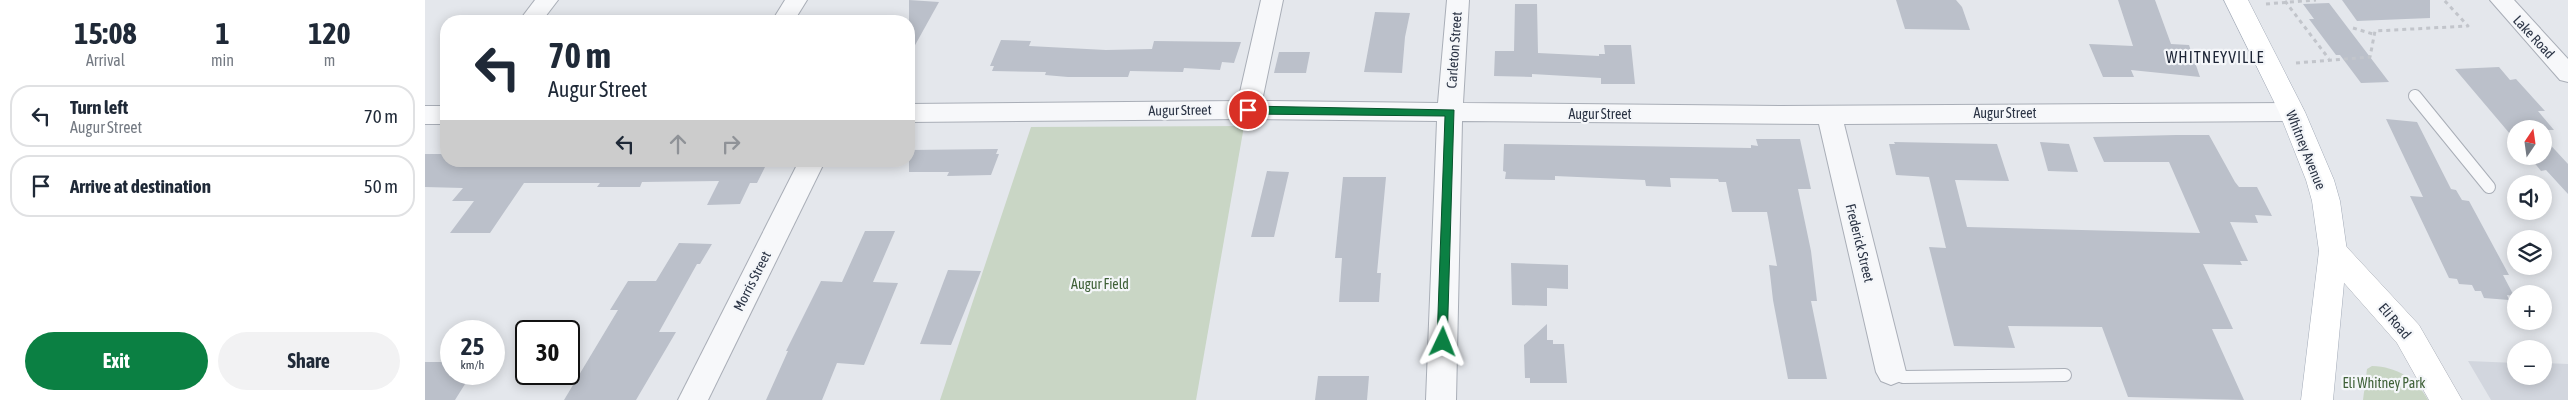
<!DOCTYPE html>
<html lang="en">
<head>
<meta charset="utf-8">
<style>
  :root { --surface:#fff; --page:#f2f2f3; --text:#1f2937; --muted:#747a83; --line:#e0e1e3; --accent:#0b8043 }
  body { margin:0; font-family:"Asap Condensed",sans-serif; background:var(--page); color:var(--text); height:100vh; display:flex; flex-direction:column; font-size:19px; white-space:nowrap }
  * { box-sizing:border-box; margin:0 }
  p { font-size:16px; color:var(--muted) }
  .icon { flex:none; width:28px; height:28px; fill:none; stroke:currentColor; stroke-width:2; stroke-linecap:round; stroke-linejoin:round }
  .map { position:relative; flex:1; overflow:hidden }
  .sheet { display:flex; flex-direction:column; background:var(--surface); width:425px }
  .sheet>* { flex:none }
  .hud { position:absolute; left:15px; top:15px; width:475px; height:152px; border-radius:20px; box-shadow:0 2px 12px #0003; background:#fff; color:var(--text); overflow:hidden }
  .needle { width:32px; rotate:13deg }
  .fabs { position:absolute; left:2082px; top:120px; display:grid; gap:10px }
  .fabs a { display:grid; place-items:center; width:45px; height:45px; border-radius:50%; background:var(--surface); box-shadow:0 2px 12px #0003; font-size:25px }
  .speed { position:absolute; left:15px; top:320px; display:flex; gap:10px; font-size:25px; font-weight:700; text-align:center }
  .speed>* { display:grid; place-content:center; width:65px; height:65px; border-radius:50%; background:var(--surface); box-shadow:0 2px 12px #0003; line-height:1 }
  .speed small { font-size:12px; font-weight:400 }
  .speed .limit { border:2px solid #111; border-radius:8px; background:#fff; color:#111 }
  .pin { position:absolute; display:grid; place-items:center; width:42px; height:42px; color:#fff; margin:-21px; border:2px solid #fff; border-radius:50%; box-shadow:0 1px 5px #0007 }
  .me { position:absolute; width:55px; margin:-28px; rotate:2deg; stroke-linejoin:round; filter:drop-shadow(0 0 4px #0008) }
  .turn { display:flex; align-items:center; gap:18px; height:105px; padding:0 25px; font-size:22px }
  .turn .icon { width:65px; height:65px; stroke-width:2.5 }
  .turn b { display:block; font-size:35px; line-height:42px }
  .lanes { display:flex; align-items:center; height:48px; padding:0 25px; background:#0003; justify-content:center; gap:25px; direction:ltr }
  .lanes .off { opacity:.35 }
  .eta { display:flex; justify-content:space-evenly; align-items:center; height:85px; text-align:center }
  .eta b { font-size:30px; font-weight:700; line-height:35px }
  .action { display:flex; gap:10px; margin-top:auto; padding:10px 25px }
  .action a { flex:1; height:58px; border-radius:30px; background:var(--accent); color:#fff; font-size:20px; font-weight:700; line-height:58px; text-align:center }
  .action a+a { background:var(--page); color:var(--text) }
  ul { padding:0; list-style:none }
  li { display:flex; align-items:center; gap:15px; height:62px; margin:0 10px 8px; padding:0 15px; border:2px solid var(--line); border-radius:20px }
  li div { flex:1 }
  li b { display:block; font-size:19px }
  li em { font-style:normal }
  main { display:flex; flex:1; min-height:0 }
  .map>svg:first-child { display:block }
  .built { fill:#d2d6de }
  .green { fill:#c9d6c5 }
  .building { fill:#bbc0ca }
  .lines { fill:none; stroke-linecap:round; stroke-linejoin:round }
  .lane-casing { stroke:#a9aeb7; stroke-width:14 }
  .street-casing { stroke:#a9aeb7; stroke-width:2 }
  .secondary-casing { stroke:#a9aeb7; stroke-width:1 }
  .primary-casing { stroke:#a3abb8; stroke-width:1 }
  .path { stroke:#c2c5cb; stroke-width:3; stroke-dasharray:4 4; stroke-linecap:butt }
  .lane { stroke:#f7f8fa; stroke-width:12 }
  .street { fill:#f7f8fa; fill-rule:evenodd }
  .secondary { fill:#fff; fill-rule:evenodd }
  .primary { fill:#fff; fill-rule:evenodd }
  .route { fill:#0b8043; stroke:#07532c }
  .labels { text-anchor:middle; stroke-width:4.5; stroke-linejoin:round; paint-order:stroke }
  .street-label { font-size:14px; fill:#2b3445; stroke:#f4f6f9 }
  .park-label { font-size:14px; fill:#3f6138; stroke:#f4f6f9 }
  .quarter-label { font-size:16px; letter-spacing:1px; fill:#1d2536; stroke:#f4f6f9 }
</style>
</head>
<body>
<main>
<section class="sheet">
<div class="eta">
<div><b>15:08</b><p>Arrival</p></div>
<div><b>1</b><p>min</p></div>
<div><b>120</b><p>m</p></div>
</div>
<ul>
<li><svg class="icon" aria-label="left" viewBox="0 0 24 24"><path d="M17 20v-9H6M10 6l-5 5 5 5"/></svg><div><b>Turn left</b><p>Augur Street</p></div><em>70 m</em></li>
<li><svg class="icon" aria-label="arrive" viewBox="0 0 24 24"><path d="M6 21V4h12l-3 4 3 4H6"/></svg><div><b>Arrive at destination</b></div><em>50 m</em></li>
</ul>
<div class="action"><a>Exit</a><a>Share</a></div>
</section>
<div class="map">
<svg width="2143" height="400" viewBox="0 0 2143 400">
  <rect width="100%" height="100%" fill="#e4e7ec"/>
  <path class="built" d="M2043,361l48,2v13h28v-13l24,1v36h-77z"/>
  <g class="green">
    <path d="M819,126l-48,274h-256l91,-273z"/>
    <path d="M1947,366c25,1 44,12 56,34h-65l4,-31z"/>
  </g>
  <g class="building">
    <path d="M484,0l30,2 -30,54z"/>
    <path d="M1471,0h60l6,7 8,23 -65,-1z"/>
    <path d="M1693,0h37l16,44 18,1 11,32 -69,-7 3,7h-31l-14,-33 44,2z"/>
    <path d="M1917,0h88v18l-73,3z"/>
    <path d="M1904,3l60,79 -28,1 -21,-28h-4l-27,-36h5l-11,-15z"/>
    <path d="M1090,4h22l1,49 61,3v-2h6l-1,-9h27l4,39h-34v-6l-69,-4v3l-38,-1 1,-25h19z"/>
    <path d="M950,12l35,1 -5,24 -3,36 -38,-1z"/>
    <path d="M576,40l30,1 -2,5 77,4 46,-1 2,-8 87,1 -7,21 -12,-1 -2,8 -36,-2 -1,4 -53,-1 -2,6h-60l-23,-2 1,-3 -54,-1 2,-5h-4z"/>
    <path d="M854,52h31l-4,21h-32z"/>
    <path d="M2074,67l11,13 6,-1 29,32h-7l16,19 -38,-1v12l-61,-72z"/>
    <path d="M1961,119l31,3 34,67 5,1 6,10 7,1 40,74h-6l11,21 -7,-1 2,5 -25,-2 -3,-7h-6l-3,-6 -13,-1 -2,-5 -8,-1 -39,-82 13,1z"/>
    <path d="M1751,135h33l26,47 4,5h18l15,29 -17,-1 3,8 -28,-1 18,39h-8l2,4 -39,-1 30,65h-21l32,71 -116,-3 -26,-70 -94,-1 7,22 -61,-2 -25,-99 17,1 -17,-71 -33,-2 -7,-31h6l-1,-2 103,2 12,37 -54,-1 12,47 233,6 -31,-71h-65l-11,-25z"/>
    <path d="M2119,138l24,26v30l-22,-24 -5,1 -12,-15h15z"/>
    <path d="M1331,139h44l11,50h-13l13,62 6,50h-6l16,78h-39l-15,-79 -4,-35 8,1 -10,-54h-35l-6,-30h-7l-1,-3 -48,-1 1,9 -25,-1 -1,-6 -90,-4v4l-50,-1 1,-7 -3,-1 1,-27 247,4v-3l7,1z"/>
    <path d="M1615,142l29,2 9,28 -30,-1z"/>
    <path d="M573,149l-2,5h3l-8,21 -44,1 2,-4h-40v-22z"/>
    <path d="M0,154h21v7h322l-11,22h-7l-10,21 -33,1 12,-24 -77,1 -2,5h-43l3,-4h-76l-34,50h-40l24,-32h-22l11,-13 -38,-1z"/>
    <path d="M842,171l22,1 -15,65h-23z"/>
    <path d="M918,177h43l-9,96h4l-2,29h-40l3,-44h-7z"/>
    <path d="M440,231h30l-22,51 25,1 -34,82 -27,-2 -15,37h-56l22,-49h-2l35,-70 21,1z"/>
    <path d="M254,243l33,1 -12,20h-3l-38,68h17l-40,68h-72l54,-90h-8l18,-29h28z"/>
    <path d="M1086,263l57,2v24l-21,-1v18l-35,-1z"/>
    <path d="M523,270l33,1 -30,74 -31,-1z"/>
    <path d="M1122,324v16h6v4h11l3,39h-37v-5h-5l-1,-33z"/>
    <path d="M0,362h26v14h19l-15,24h-30z"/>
    <path d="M893,376h51l-2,24h-52z"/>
  </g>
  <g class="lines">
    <g class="lane-casing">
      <g id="lane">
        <path d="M1990,96l74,91"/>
        <path d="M1466,372l12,5 162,-2"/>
      </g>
    </g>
    <g class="street-casing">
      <g id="street">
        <path d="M110,0h23l-16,21h-23z"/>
        <path d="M360,0h22l-13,21h-22z"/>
        <path d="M836,0h22l-21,101 176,2 9,-103h22l-6,103 317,3 512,-3 9,3 3,6 -3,6 -9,3 -448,3 62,248 -5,9 -10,4 -10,-4 -5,-9 -57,-248 -357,-3 -6,279h-30l11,-279 -189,-2 -339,3v-18l329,-3z"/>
        <path d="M2065,0h24l54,59v23l-8,-2z"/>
        <rect x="0" y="106" width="21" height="18"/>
        <path d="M374,161h26l-117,239h-30z"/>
      </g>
    </g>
    <g class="secondary-casing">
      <path id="secondary" d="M1908,240l10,3 76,82 43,75h-33l-32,-57 -74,-84 -4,-8 4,-8z"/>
    </g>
    <g class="primary-casing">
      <path id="primary" d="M1799,0h24l57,112 29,68 6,21 7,50 -14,149h-32l18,-149 -7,-50 -6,-21 -27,-68z"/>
    </g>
    <g class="path">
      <path d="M1860,1l44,58"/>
      <path d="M1841,4l50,-4"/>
      <path d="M1928,28l20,6"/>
      <path d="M1871,63l74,-6 5,-26 93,-5 -24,-26"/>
    </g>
    <use href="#lane" class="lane"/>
    <use href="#street" class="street"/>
    <use href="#secondary" class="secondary"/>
    <use href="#primary" class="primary"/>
  </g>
  <path class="route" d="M823,106l206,4 -7,236h-9l-1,-4 8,-226 -197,-2 -6,-4z"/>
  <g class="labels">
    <g class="street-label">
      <text transform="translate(2109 37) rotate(47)" y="5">Lake Road</text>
      <text transform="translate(1029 50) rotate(-86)" y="5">Carleton Street</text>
      <text transform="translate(755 110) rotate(-1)" y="5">Augur Street</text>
      <text x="1580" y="118">Augur Street</text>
      <text x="1175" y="119">Augur Street</text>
      <text transform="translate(1881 150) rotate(68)" y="5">Whitney Avenue</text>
      <text transform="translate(1435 243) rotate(76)" y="5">Frederick Street</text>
      <text transform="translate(327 281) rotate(-63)" y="5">Morris Street</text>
      <text transform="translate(1970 321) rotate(50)" y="5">Eli Road</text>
    </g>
    <g class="park-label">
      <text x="675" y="289">Augur Field</text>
      <text x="1959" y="388">Eli Whitney Park</text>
    </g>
    <g class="quarter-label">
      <text x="1790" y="63">WHITNEYVILLE</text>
    </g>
  </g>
</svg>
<div class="fabs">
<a><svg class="needle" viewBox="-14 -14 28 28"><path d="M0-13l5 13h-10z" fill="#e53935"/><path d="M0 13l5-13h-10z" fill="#747a83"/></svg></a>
<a><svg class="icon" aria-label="sound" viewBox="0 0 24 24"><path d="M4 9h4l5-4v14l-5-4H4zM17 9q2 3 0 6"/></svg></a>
<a><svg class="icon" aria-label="layers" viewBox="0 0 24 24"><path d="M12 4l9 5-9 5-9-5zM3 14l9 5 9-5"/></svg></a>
<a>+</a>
<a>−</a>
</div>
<div class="speed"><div>25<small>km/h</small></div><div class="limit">30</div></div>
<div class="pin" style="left:823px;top:110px;background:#d93025"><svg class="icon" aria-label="arrive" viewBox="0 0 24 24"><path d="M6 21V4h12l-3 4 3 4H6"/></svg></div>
<svg class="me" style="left:1018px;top:342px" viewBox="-20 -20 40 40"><path d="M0-17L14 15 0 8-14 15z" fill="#0b8043" stroke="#fff" stroke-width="4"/></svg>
<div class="hud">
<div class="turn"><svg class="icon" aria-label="left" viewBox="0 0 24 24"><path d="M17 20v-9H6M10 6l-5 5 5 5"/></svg><div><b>70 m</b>Augur Street</div></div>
<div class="lanes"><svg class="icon" aria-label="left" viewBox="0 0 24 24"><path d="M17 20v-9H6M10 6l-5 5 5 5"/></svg><svg class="icon off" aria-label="ahead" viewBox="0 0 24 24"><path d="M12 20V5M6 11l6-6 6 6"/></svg><svg class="icon off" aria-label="right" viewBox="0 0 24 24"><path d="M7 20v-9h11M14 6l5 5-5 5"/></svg></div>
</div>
</div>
</main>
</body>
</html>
